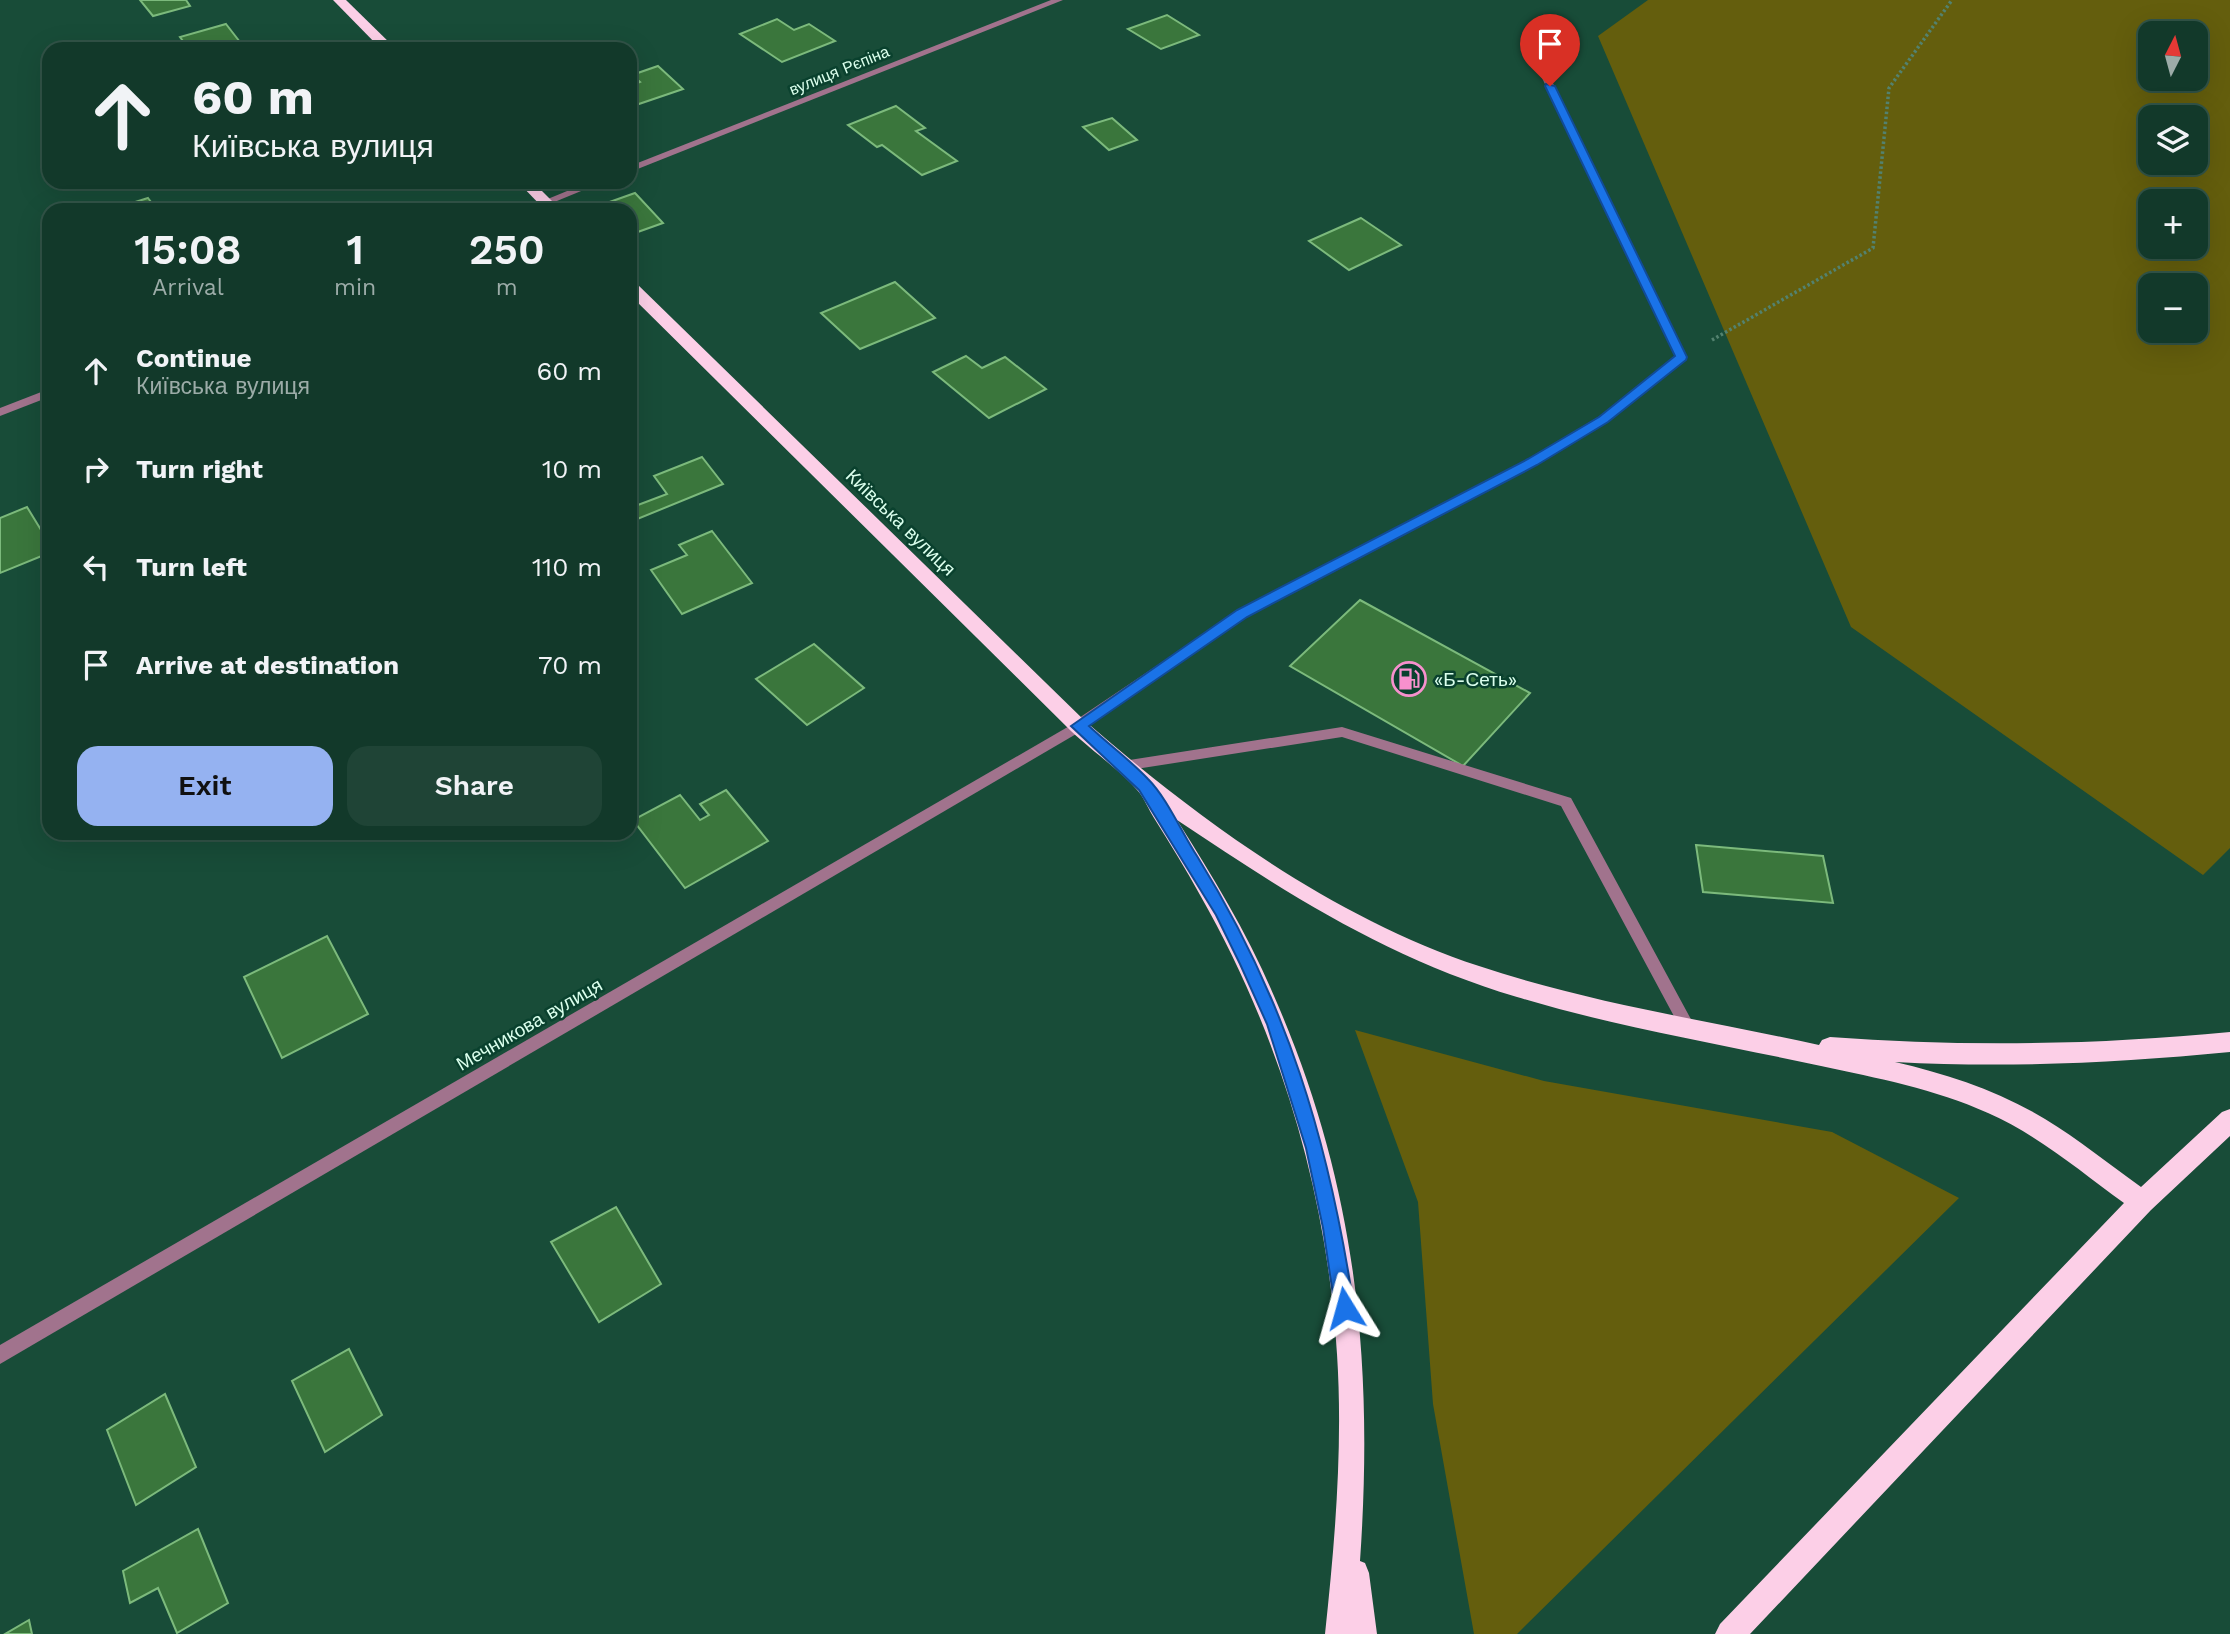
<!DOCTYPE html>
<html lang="en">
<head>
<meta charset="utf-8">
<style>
  :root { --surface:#12392a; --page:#1f4436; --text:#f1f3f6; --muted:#9caca8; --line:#315347; --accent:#95b2f1 }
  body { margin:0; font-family:"Work Sans",sans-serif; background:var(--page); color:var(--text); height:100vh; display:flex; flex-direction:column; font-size:26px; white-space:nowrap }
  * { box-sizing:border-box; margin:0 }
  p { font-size:23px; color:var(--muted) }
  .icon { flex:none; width:38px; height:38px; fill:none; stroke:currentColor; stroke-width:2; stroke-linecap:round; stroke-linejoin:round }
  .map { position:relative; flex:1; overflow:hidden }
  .side { position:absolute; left:42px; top:203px; width:595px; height:637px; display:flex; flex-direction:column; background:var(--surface); border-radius:21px; box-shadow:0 7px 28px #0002,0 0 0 2px var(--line) }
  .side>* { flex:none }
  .banner { position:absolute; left:42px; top:42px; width:595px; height:147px; border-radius:21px; box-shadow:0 7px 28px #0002,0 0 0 2px var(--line); background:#12392a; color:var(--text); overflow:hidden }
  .needle { width:46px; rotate:6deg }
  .fabs { position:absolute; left:2138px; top:21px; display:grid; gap:14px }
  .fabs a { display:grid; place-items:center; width:70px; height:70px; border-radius:14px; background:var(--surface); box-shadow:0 7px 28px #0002,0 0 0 2px var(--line); font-size:35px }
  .pin { position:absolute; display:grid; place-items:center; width:60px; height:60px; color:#fff; margin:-72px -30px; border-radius:50% 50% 50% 0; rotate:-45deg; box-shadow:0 0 7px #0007 }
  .pin .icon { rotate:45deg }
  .me { position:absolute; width:77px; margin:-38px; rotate:352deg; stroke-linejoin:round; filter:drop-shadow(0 0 5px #0008) }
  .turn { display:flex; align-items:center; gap:24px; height:147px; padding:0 35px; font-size:32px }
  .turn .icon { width:91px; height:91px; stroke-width:2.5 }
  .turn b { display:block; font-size:49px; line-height:60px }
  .eta { display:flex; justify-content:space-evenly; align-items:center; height:119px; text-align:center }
  .eta b { font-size:42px; font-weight:600; line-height:49px }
  .cta { display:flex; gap:14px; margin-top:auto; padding:14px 35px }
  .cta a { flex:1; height:80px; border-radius:21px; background:var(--accent); color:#111; font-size:28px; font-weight:600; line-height:80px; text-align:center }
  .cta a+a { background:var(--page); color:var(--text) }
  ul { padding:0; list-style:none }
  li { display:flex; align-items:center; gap:21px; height:98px; padding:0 35px }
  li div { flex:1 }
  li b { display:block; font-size:26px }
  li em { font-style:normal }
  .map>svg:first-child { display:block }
  .green { fill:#645e0d; fill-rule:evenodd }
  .building { fill:#3a763c; stroke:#7cba7c; stroke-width:2 }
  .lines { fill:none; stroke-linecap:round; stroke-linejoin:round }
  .path { stroke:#53826f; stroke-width:3.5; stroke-dasharray:2.5 2.5; stroke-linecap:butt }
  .lane { fill:#a1738d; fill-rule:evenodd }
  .street { fill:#a1738d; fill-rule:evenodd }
  .highway { fill:#fccfe7; fill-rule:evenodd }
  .route { fill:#1a73e8; stroke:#114b97; stroke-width:2 }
  .labels { text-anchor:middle; stroke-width:5; stroke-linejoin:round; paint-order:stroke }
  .far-street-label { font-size:16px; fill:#dbffed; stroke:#0a412e }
  .street-label { font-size:19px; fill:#dbffed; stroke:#0a412e }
  .poi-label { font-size:19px; fill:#dbffed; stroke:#0a412e; text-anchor:start }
</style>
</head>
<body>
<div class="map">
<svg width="2230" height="1634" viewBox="0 0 2230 1634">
  <rect width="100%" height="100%" fill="#184c38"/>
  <g class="green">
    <path d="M1648,0h582v848l-27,27 -352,-248 -253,-591zM2151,33h45v46h-45zM2151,117h45v46h-45zM2151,201h45v46h-45zM2151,285h45v46h-45z"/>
    <path d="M1355,1030l189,51 288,51 127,66 -442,436h-43l-41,-230 -15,-202z"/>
  </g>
  <g class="building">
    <path d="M140,0h46l4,6 -37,10z"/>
    <path d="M1167,15l32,20 -38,14 -33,-20z"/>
    <path d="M777,19l17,11 15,-6 26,17 -53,21 -42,-28z"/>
    <path d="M226,24l17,22 -10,3h-44l-9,-12z"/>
    <path d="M658,66l25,23 -53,18v-21l10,-4 -8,-7z"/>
    <path d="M896,106l29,22 -9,3 41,30 -35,14 -40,-30 -5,2 -29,-22z"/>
    <path d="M1112,118l25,22 -28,10 -26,-23z"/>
    <path d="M635,193l28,30 -31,11 -2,-24h-20l-6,-6z"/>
    <path d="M148,198l9,12h-47z"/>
    <path d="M1361,218l40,27 -52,25 -40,-29z"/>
    <path d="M895,282l40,36 -75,31 -39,-36z"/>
    <path d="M966,356l16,12 23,-11 41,32 -57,29 -56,-46z"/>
    <path d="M702,457l21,27 -93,38v-14l37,-14 -13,-18z"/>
    <path d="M27,507l22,36v10l-49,20v-55z"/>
    <path d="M712,531l40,52 -70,31 -31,-44 36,-15 -8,-10z"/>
    <path d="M1360,600l170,93 -67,73 -173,-100z"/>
    <path d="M814,644l50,44 -57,37 -51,-46z"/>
    <path d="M726,790l42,51 -83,47 -52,-68 47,-25 20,25 9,-5 -9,-11z"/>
    <path d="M1696,845l127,11 10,47 -130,-11z"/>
    <path d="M327,936l41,78 -86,44 -38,-81z"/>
    <path d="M616,1207l45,77 -62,38 -48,-80z"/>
    <path d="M349,1349l33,66 -57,37 -33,-71z"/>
    <path d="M165,1394l31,73 -60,38 -29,-75z"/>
    <path d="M198,1529l30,74 -51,30 -19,-45 -28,15 -7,-32z"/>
    <path d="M29,1620l3,14h-27z"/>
  </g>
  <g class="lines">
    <path class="path" d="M1712,340l161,-92 16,-160 63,-88"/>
    <g class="lane">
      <path d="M1526,33l4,3 156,321 -78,65 -72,43 -290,152 -163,113h-10l-2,-4 2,-4 165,-111 290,-152 72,-43 75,-60 -153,-320z"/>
      <path d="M1342,727l229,71 122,225 3,5 -3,5 -5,2 -5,-2 -122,-227 -219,-69 -219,34 -7,-5 7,-5z"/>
    </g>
    <g class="street">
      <path d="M1051,0h12l-433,172v-6z"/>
      <path d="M589,182h14l-68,28h-14z"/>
      <path d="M49,389v8l-49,19v-8z"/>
      <path d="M1078,721l5,1 2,4 -2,4 -1083,634v-19z"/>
    </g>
    <g class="highway">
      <path d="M333,0h13l50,49h-15z"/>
      <path d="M518,182h15l28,28h-16z"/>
      <path d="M630,281l6,2 449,438c115,100 247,196 394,245 110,37 226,54 340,79l3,-5 8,-3c134,10 266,8 400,-5v20c-112,11 -223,16 -335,10 52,12 104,29 150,57 33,20 64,45 96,68l81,-75 8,-3v27l-79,74 -401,424h-35l5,-10 404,-421c-44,-32 -86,-68 -136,-90 -53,-24 -111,-35 -167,-47 -101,-22 -205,-39 -304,-69 -130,-39 -228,-102 -340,-177 36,57 71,114 97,176 82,187 100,363 86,565l5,2 4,10 8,61h-52c10,-93 18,-187 12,-280 -10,-161 -57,-319 -137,-459 -14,-26 -30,-51 -46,-77 -5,-8 -10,-20 -16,-27 -17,-20 -47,-41 -67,-60l-441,-436z"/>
    </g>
  </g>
  <path class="route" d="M1546,84l9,2 132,271 -1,3 -78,62 -71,43 -290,152 -158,109c19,18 41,34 59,53 19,19 34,54 49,77 90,145 132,285 157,452l-3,7 -6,3 -7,-3 -3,-7 -12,-80 -17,-80 -39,-124 -27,-60 -24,-49 -77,-125 -68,-64 166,-116 291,-151 71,-42 76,-61 -130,-270z"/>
  <defs>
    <g id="fuel-ring" transform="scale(1.75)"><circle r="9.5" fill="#0a412e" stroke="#f790cd" stroke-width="1.5"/><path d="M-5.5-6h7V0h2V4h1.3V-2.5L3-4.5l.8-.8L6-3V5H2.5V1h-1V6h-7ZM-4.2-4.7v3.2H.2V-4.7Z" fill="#f790cd"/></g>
  </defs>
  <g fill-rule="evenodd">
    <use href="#fuel-ring" x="1409" y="679"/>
  </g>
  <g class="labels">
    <g class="far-street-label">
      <text transform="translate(839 70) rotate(-22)" y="6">вулиця Рєпіна</text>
    </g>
    <g class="street-label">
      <text transform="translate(901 522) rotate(44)" y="7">Київська вулиця</text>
      <text transform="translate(529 1024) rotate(-30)" y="7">Мечникова вулиця</text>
    </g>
    <g class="poi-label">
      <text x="1434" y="686">«Б-Сеть»</text>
    </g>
  </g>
</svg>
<div class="fabs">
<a><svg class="needle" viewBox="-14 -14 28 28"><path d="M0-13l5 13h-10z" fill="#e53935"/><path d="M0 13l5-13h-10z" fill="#9caca8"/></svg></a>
<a><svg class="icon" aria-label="layers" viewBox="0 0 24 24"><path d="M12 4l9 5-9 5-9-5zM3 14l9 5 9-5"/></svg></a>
<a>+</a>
<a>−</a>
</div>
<div class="pin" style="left:1550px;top:86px;background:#d93025"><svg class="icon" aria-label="arrive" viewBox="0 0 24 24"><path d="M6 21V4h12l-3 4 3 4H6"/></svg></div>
<svg class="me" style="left:1345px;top:1308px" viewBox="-20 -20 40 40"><path d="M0-17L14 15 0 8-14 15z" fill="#1a73e8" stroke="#fff" stroke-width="4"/></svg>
<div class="banner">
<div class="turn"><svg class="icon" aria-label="ahead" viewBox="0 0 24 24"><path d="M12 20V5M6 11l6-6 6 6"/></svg><div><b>60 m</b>Київська вулиця</div></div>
</div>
<section class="side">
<div class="eta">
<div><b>15:08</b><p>Arrival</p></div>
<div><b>1</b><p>min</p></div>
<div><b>250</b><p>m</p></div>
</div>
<ul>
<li><svg class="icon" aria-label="ahead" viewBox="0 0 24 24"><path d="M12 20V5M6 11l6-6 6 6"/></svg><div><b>Continue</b><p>Київська вулиця</p></div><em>60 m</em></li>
<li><svg class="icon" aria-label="right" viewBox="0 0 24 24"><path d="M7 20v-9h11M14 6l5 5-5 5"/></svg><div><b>Turn right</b></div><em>10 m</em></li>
<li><svg class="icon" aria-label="left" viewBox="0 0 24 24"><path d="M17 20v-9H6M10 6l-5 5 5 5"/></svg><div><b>Turn left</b></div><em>110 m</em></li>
<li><svg class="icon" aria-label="arrive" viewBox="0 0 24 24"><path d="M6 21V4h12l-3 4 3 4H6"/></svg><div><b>Arrive at destination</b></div><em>70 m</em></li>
</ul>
<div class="cta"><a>Exit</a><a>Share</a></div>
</section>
</div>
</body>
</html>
